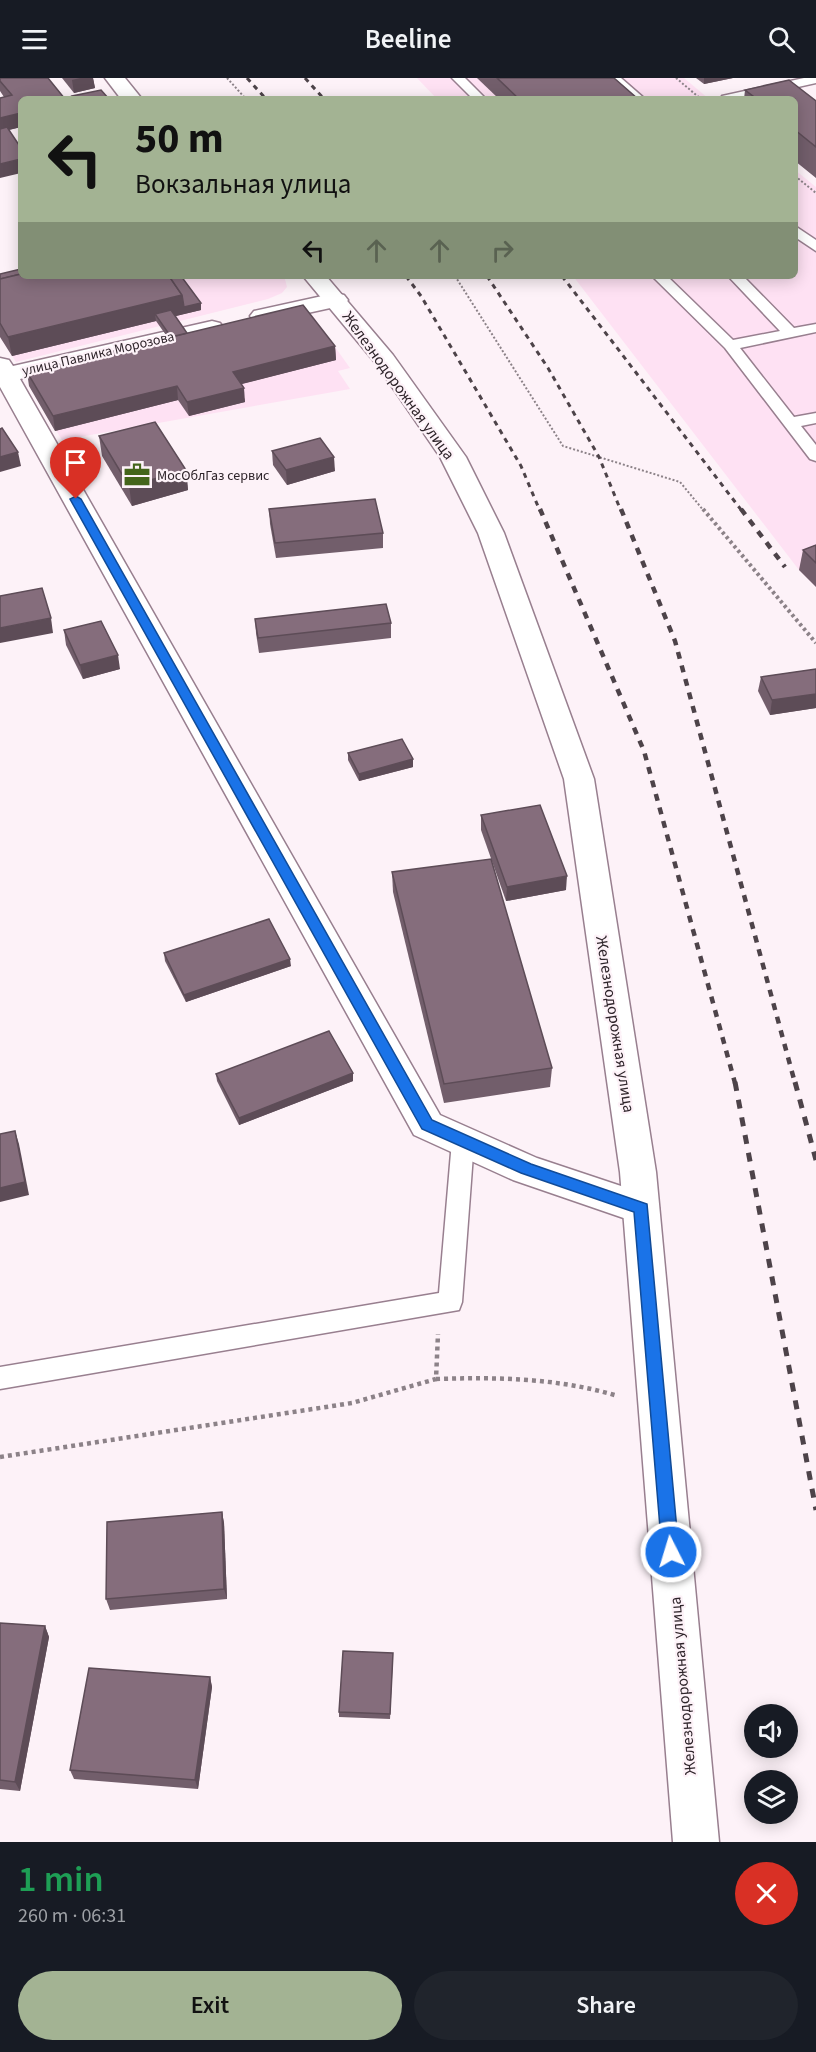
<!DOCTYPE html>
<html lang="en">
<head>
<meta charset="utf-8">
<style>
  :root { --surface:#171b24; --page:#20242c; --text:#f1f3f6; --muted:#9ea1a6; --accent:#a3b393 }
  body { margin:0; font-family:"Source Sans 3",sans-serif; background:var(--page); color:var(--text); height:100vh; display:flex; flex-direction:column; font-size:22px; white-space:nowrap }
  * { box-sizing:border-box; margin:0 }
  p { font-size:20px; color:var(--muted) }
  .icon { flex:none; width:33px; height:33px; fill:none; stroke:currentColor; stroke-width:2; stroke-linecap:round; stroke-linejoin:round }
  .map { position:relative; height:1764px; overflow:hidden }
  .details { display:flex; flex-direction:column; background:var(--surface); flex:1 }
  .details>* { flex:none }
  .guide { position:absolute; left:18px; top:18px; width:780px; height:183px; border-radius:9px; box-shadow:0 3px 15px #0003; background:#a3b393; color:#111; overflow:hidden }
  .controls { position:absolute; left:744px; top:1626px; display:grid; gap:12px }
  .controls a { display:grid; place-items:center; width:54px; height:54px; border-radius:50%; background:var(--surface); box-shadow:0 3px 15px #0003; font-size:30px }
  .pin { position:absolute; display:grid; place-items:center; width:51px; height:51px; color:#fff; margin:-62px -26px; border-radius:50% 50% 50% 0; rotate:-45deg; box-shadow:0 0 6px #0007 }
  .pin .icon { rotate:45deg }
  .me { position:absolute; width:66px; margin:-33px; rotate:355deg; stroke-linejoin:round; filter:drop-shadow(0 0 4px #0008) }
  .turn { display:flex; align-items:center; gap:21px; height:126px; padding:0 18px; font-size:27px }
  .turn .icon { width:78px; height:78px; stroke-width:2.5 }
  .turn b { display:block; font-size:42px; line-height:51px }
  .lanes { display:flex; align-items:center; height:57px; padding:0 18px; background:#0003; justify-content:center; gap:30px; direction:ltr }
  .lanes .off { opacity:.35 }
  .round { display:grid; place-items:center; flex:none; width:63px; height:63px; border-radius:32px; background:var(--page) }
  .summary { display:flex; align-items:center; justify-content:space-between; height:102px; padding:0 18px }
  h1 { font-size:36px; font-weight:600; line-height:45px; color:#1e9e55 }
  .cta { display:flex; gap:12px; margin-top:auto; padding:12px 18px }
  .cta a { flex:1; height:69px; border-radius:36px; background:var(--accent); color:#111; font-size:24px; font-weight:600; line-height:69px; text-align:center }
  .cta a+a { background:var(--page); color:var(--text) }
  header { display:flex; justify-content:space-between; align-items:center; height:78px; padding:0 18px; background:var(--surface); font-size:27px; font-weight:600 }
  .map>svg:first-child { display:block }
  .built { fill:#fee1f3 }
  .lines { fill:none; stroke-linecap:round; stroke-linejoin:round }
  .service-casing { stroke:#987f8f; stroke-width:3 }
  .minor-casing { stroke:#987f8f; stroke-width:3 }
  .tertiary-casing { stroke:#987f8f; stroke-width:3 }
  .path-far2 { stroke:#8c8288; stroke-width:2; stroke-dasharray:2 2; stroke-linecap:butt }
  .path-far1 { stroke:#8c8288; stroke-width:4; stroke-dasharray:3 3; stroke-linecap:butt }
  .path { stroke:#8c8288; stroke-width:4.5; stroke-dasharray:4 4; stroke-linecap:butt }
  .service { fill:#fff; fill-rule:evenodd }
  .minor { fill:#fff; fill-rule:evenodd }
  .tertiary { fill:#fff; fill-rule:evenodd }
  .rail-far2 { stroke:#4d4349; stroke-width:3; stroke-dasharray:5 5; stroke-linecap:butt }
  .rail-far1 { stroke:#4d4349; stroke-width:4.5; stroke-dasharray:7 7; stroke-linecap:butt }
  .rail { stroke:#4d4349; stroke-width:5; stroke-dasharray:9 9; stroke-linecap:butt }
  .wall { fill:#725e6b }
  .shaded-wall { fill:#5d4c57 }
  .building { fill:#856d7c; stroke:#5d4c57; stroke-width:1.5 }
  .route { fill:#1a73e8; stroke:#114b97; stroke-width:1.5 }
  .labels { text-anchor:middle; stroke-width:4.5; stroke-linejoin:round; paint-order:stroke }
  .far-street-label { font-size:14px; fill:#2e242a; stroke:#fdf2f8 }
  .far-poi-label { font-size:14px; fill:#2e242a; stroke:#fdf2f8; text-anchor:start }
  .street-label { font-size:16px; fill:#2e242a; stroke:#fdf2f8 }
</style>
</head>
<body>
<header><svg class="icon" aria-label="menu" viewBox="0 0 24 24"><path d="M4 6h16M4 12h16M4 18h16"/></svg>Beeline<svg class="icon" aria-label="search" viewBox="0 0 24 24"><circle cx="10" cy="10" r="6"/><path d="M15 15l6 6"/></svg></header>
<div class="map">
<svg width="816" height="1764" viewBox="0 0 816 1764">
  <rect width="100%" height="100%" fill="#fdf2f8"/>
  <g class="built">
    <path d="M417,0h267l25,21h-272z"/>
    <path d="M795,92l21,17v400l-17,-17 -226,-294h222z"/>
    <path d="M39,198h241l5,3 2,8 -5,6 -14,6 -252,63 -16,-25v-52z"/>
    <path d="M313,238l37,52 -12,3 12,18 -288,51 -33,-54z"/>
  </g>
  <g class="lines">
    <g class="service-casing">
      <g id="service">
        <path d="M452,0h13l21,21h-13z"/>
        <path d="M607,0h14l24,21h-14z"/>
        <path d="M804,0h12v5l-72,16h-23l1,-3z"/>
        <path d="M795,148l21,14v11l-21,-14z"/>
        <path d="M652,198h15l66,64 47,-9 -52,-55h15l51,52 22,-4v8l-76,16 54,69 22,-4v10l-15,3 15,19v16l-6,-2 -85,-111z"/>
        <path d="M463,1054l8,2 3,7 -12,161 -3,8 -459,79v-22l439,-74 13,-152 3,-7z"/>
      </g>
    </g>
    <g class="minor-casing">
      <g id="minor">
        <path d="M336,215l8,2 4,5 -4,5 -82,18 -8,-2 -4,-5 4,-5z"/>
        <path d="M212,243l8,2 4,5 -4,5 -200,46 420,736 97,43 117,39 5,11 -5,11 -13,5 -128,-44 -99,-45 -414,-748v-29l9,2 4,6z"/>
      </g>
    </g>
    <g class="tertiary-casing">
      <g id="tertiary">
        <path d="M105,0h20l17,21h-21z"/>
        <path d="M303,198h23l67,79 73,102 38,76 90,246 62,393 63,670h-46l-53,-670 -56,-393 -86,-246 -38,-76 -63,-92z"/>
      </g>
    </g>
    <g class="path-far2">
      <path d="M227,0l19,21"/>
      <path d="M676,0l25,21"/>
      <path d="M795,98l21,17"/>
      <path d="M455,198l108,170 117,36 24,29"/>
    </g>
    <path class="path-far1" d="M703,431l113,134"/>
    <g class="path">
      <path d="M436,1301c62,-2 122,-1 182,17"/>
      <path d="M0,1379l352,-54 84,-24 2,-45"/>
    </g>
    <use href="#service" class="service"/>
    <use href="#minor" class="minor"/>
    <use href="#tertiary" class="tertiary"/>
    <g class="rail-far2">
      <path d="M247,0l19,21"/>
      <path d="M305,0l19,21"/>
      <path d="M406,198l15,20 100,170 19,45"/>
      <path d="M487,198l61,92 51,89 22,54"/>
      <path d="M562,198l180,235"/>
    </g>
    <g class="rail-far1">
      <path d="M540,431l104,242 91,332"/>
      <path d="M621,431l54,132 120,442"/>
      <path d="M741,431l44,58"/>
    </g>
    <g class="rail">
      <path d="M735,1004l81,428"/>
      <path d="M795,1004l21,78"/>
    </g>
  </g>
  <g class="wall">
    <path d="M0,0h48l-27,49 -12,3 -9,48 4,-81 -4,-6z"/>
    <path d="M62,0h31l2,10 -21,5z"/>
    <path d="M477,0h137l24,21h-139z"/>
    <path d="M696,0h37l-29,6z"/>
    <path d="M745,12l71,11v77l-21,-17v-62h-51z"/>
    <path d="M0,196l201,36 -26,6 12,17 148,13 1,14 -95,24 4,18 -56,14 -11,-16 -123,31 -26,-45 -2,-14 141,-34 -12,-17 -144,35 -12,-19z"/>
    <path d="M99,358l87,34 2,20 -56,16 -30,-50z"/>
    <path d="M272,373l63,20 -48,14 -14,-20z"/>
    <path d="M269,431l114,24v15l-107,10 -6,-34z"/>
    <path d="M816,467v42l-17,-17 4,-20z"/>
    <path d="M255,541l136,4v15l-132,15 -3,-20z"/>
    <path d="M64,552l56,39 -37,10 -17,-34z"/>
    <path d="M816,591v39l-46,7 -12,-24 3,-14z"/>
    <path d="M348,675l65,14 -54,14 -11,-21z"/>
    <path d="M481,737l85,75 -60,11 -25,-71z"/>
    <path d="M392,794l160,196 -2,19 -106,16 -51,-211z"/>
    <path d="M164,875l127,13 -105,36 -21,-41z"/>
    <path d="M216,996l137,7 -114,44 -22,-44z"/>
    <path d="M222,1434l2,11 3,76 -117,11 -4,-11z"/>
    <path d="M0,1545l45,3 4,11 -29,154 -20,-2z"/>
    <path d="M393,1581l-3,60 -51,-2v-5z"/>
    <path d="M210,1599l2,10 -14,102 -124,-10 -4,-9z"/>
  </g>
  <g class="shaded-wall">
    <path d="M80,0h13l2,10 -21,5 -2,-13z"/>
    <path d="M704,0h29l-29,6z"/>
    <path d="M21,35v14l-21,5v-14z"/>
    <path d="M21,81v14l-21,5v-14z"/>
    <path d="M182,217l19,8v7l-41,10 -5,-6 1,7 -144,35 -4,-19z"/>
    <path d="M335,268l1,14 -102,26 -1,-14z"/>
    <path d="M177,308l1,14 -123,31 -2,-15z"/>
    <path d="M244,310l1,14 -56,14 -2,-14z"/>
    <path d="M18,374l3,14 -21,6v-15z"/>
    <path d="M334,379l1,14 -48,14 -1,-15z"/>
    <path d="M186,392l2,20 -56,16 -3,-20z"/>
    <path d="M51,540l2,15 -53,10v-15z"/>
    <path d="M118,577l2,14 -37,10 -3,-14z"/>
    <path d="M816,616v14l-46,7 2,-15z"/>
    <path d="M413,681v8l-54,14v-7z"/>
    <path d="M567,798l-1,14 -60,11 1,-14z"/>
    <path d="M290,881l1,7 -105,36 -2,-7z"/>
    <path d="M353,995v8l-114,44v-7z"/>
    <path d="M15,1053l4,13 10,51 -29,7v-14z"/>
    <path d="M222,1434l2,11 3,76 -3,-10z"/>
    <path d="M45,1548l4,11 -29,154 -5,-9z"/>
    <path d="M210,1599l2,10 -14,102 -3,-9z"/>
  </g>
  <g class="building">
    <path d="M0,0h48l17,21h-44v14l-21,5v-20l12,-3 -12,-14z"/>
    <path d="M497,0h117l24,21h-119z"/>
    <path d="M789,2l27,21v46l-21,-17v-31h-38l-12,-9z"/>
    <path d="M101,12l8,9h-34l-3,-3z"/>
    <path d="M7,49l14,21v11l-21,5v-35z"/>
    <path d="M21,191v5l-21,5v-5z"/>
    <path d="M21,196v2h148l13,19 -174,42 -8,-14v-44z"/>
    <path d="M169,198h12l20,27 -17,4 -2,-12z"/>
    <path d="M303,227l32,41 -102,26 11,16 -57,14 -10,-16 -124,30 -26,-44z"/>
    <path d="M171,232l16,23 -16,4 -16,-23z"/>
    <path d="M155,344l31,48 -57,16 -30,-50z"/>
    <path d="M2,350l16,24 -18,5v-28z"/>
    <path d="M320,360l14,19 -48,13 -14,-19z"/>
    <path d="M375,421l8,34 -108,10 -6,-34z"/>
    <path d="M816,467v18l-13,-13z"/>
    <path d="M42,510l9,30 -51,10v-32z"/>
    <path d="M386,526l5,19 -133,15 -3,-19z"/>
    <path d="M101,543l17,34 -38,10 -16,-35z"/>
    <path d="M816,591v25l-44,6 -11,-23z"/>
    <path d="M402,661l11,20 -54,15 -11,-21z"/>
    <path d="M540,727l27,71 -60,11 -26,-72z"/>
    <path d="M491,781l61,209 -108,16 -52,-212z"/>
    <path d="M269,841l21,40 -106,36 -20,-42z"/>
    <path d="M329,953l24,42 -114,45 -23,-44z"/>
    <path d="M15,1053l10,51 -25,6v-54z"/>
    <path d="M222,1434l2,77 -118,10 1,-77z"/>
    <path d="M0,1545l45,3 -30,156 -15,-2z"/>
    <path d="M343,1573l50,2 -3,61 -51,-2z"/>
    <path d="M89,1590l121,9 -15,103 -125,-10z"/>
  </g>
  <path class="route" d="M76,418l5,3 351,621 99,44 116,40 32,348 -2,6 -6,2 -6,-2 -3,-6 -28,-340 -113,-39 -99,-44 -352,-630z"/>
  <defs>
    <g id="office-bare" transform="scale(2.07)"><path d="M-6-3h4V-5.5h4V-3h4V5H-6ZM-1-4.5V-3h2v-1.5ZM-6 0V1H6V0Z" fill="#44651b" stroke="#fdf2f8" stroke-width="2.5" paint-order="stroke"/></g>
  </defs>
  <g fill-rule="evenodd">
    <use href="#office-bare" x="137" y="397"/>
  </g>
  <g class="labels">
    <g class="far-street-label">
      <text transform="translate(98 275) rotate(-13)" y="5">улица Павлика Морозова</text>
    </g>
    <g class="far-poi-label">
      <text x="157" y="402">МосОблГаз сервис</text>
    </g>
    <g class="street-label">
      <text transform="translate(399 307) rotate(54)" y="6">Железнодорожная улица</text>
      <text transform="translate(616 946) rotate(81)" y="6">Железнодорожная улица</text>
      <text transform="translate(682 1608) rotate(-95)" y="6">Железнодорожная улица</text>
    </g>
  </g>
</svg>
<div class="controls">
<a><svg class="icon" aria-label="sound" viewBox="0 0 24 24"><path d="M4 9h4l5-4v14l-5-4H4zM17 9q2 3 0 6"/></svg></a>
<a><svg class="icon" aria-label="layers" viewBox="0 0 24 24"><path d="M12 4l9 5-9 5-9-5zM3 14l9 5 9-5"/></svg></a>
</div>
<div class="pin" style="left:76px;top:421px;background:#d93025"><svg class="icon" aria-label="arrive" viewBox="0 0 24 24"><path d="M6 21V4h12l-3 4 3 4H6"/></svg></div>
<svg class="me" style="left:671px;top:1474px" viewBox="-20 -20 40 40"><circle r="17" fill="#1a73e8" stroke="#fff" stroke-width="3"/><path d="M0-11L8 9 0 5-8 9z" fill="#fff"/></svg>
<div class="guide">
<div class="turn"><svg class="icon" aria-label="left" viewBox="0 0 24 24"><path d="M17 20v-9H6M10 6l-5 5 5 5"/></svg><div><b>50 m</b>Вокзальная улица</div></div>
<div class="lanes"><svg class="icon" aria-label="left" viewBox="0 0 24 24"><path d="M17 20v-9H6M10 6l-5 5 5 5"/></svg><svg class="icon off" aria-label="ahead" viewBox="0 0 24 24"><path d="M12 20V5M6 11l6-6 6 6"/></svg><svg class="icon off" aria-label="ahead" viewBox="0 0 24 24"><path d="M12 20V5M6 11l6-6 6 6"/></svg><svg class="icon off" aria-label="right" viewBox="0 0 24 24"><path d="M7 20v-9h11M14 6l5 5-5 5"/></svg></div>
</div>
</div>
<section class="details">
<div class="summary"><div><h1>1 min</h1><p>260 m · 06:31</p></div><a class="round" style="background:#d93025;color:#fff"><svg class="icon" aria-label="close" viewBox="0 0 24 24"><path d="M6 6l12 12M18 6L6 18"/></svg></a></div>
<div class="cta"><a>Exit</a><a>Share</a></div>
</section>
</body>
</html>
